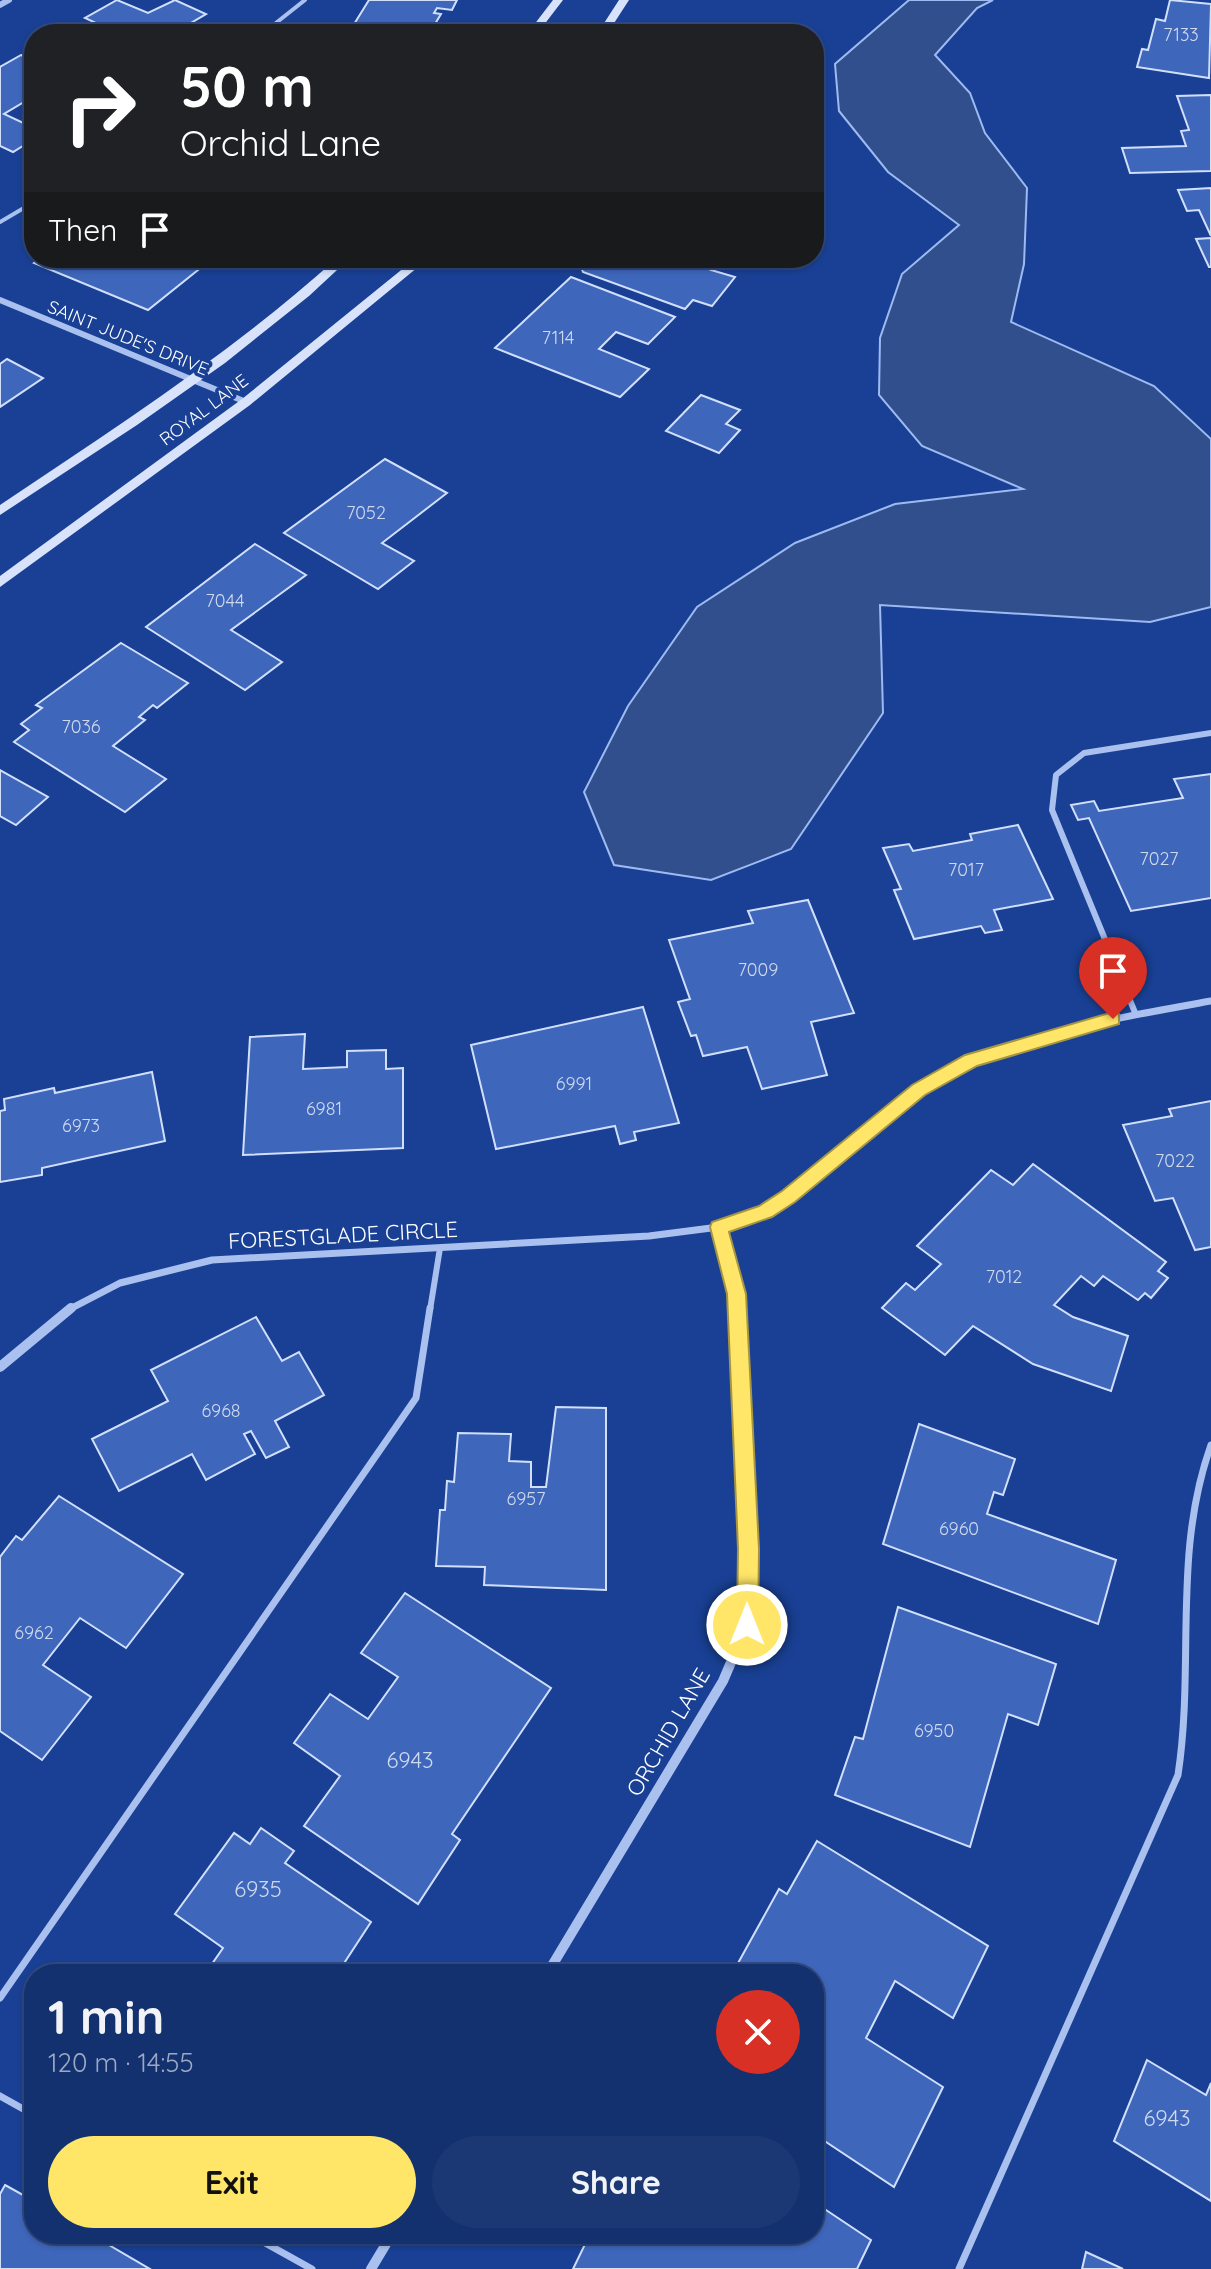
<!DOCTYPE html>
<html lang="en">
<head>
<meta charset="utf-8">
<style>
  :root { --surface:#13306f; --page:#1c3874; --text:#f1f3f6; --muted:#9da9c3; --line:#324b82; --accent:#ffe669 }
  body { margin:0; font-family:Quicksand,sans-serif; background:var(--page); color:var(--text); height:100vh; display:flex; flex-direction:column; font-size:30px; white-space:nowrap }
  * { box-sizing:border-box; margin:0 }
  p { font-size:26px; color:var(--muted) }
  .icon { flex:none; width:44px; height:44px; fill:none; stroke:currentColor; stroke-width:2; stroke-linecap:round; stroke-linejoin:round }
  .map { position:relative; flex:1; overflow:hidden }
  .drawer { position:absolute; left:24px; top:1964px; width:800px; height:280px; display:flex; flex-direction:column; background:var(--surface); border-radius:32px; box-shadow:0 2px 6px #0004,0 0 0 2px var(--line) }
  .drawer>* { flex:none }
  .banner { position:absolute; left:24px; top:24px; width:800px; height:244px; border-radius:32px; box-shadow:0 2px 6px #0004,0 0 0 2px var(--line); background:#202124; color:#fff; overflow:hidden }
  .pin { position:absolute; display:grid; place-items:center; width:68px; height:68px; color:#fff; margin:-82px -34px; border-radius:50% 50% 50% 0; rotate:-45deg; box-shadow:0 0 8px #0007 }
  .pin .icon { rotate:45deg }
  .me { position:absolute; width:88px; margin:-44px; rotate:0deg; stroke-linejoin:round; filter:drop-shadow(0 0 6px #0008) }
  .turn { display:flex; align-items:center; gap:28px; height:168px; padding:0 24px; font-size:36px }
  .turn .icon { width:104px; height:104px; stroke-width:2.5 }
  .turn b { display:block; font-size:56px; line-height:68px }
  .then { display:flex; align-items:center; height:76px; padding:0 24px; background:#0003; gap:16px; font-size:30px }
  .round { display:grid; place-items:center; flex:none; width:84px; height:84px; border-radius:42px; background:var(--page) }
  .summary { display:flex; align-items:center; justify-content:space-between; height:136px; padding:0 24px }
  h1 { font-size:48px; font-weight:700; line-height:60px }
  .cta { display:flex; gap:16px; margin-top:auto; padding:16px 24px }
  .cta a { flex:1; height:92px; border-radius:48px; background:var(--accent); color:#111; font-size:32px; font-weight:700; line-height:92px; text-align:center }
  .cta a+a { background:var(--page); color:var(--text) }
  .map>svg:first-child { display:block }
  .water { fill:#314e8d; stroke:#9dbaf2; stroke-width:2 }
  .building { fill:#3e66bb; stroke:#d1dffb; stroke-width:2 }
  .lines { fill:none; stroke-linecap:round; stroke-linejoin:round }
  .service-far2 { stroke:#aac1f0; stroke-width:4 }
  .service-far1 { stroke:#aac1f0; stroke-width:6 }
  .service { stroke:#aac1f0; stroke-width:7 }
  .minor-far2 { stroke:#aac1f0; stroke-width:6 }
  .minor-far1 { stroke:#aac1f0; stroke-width:7 }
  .minor { stroke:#aac1f0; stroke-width:10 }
  .secondary { fill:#d8e3fb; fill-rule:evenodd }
  .route { fill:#ffe669; stroke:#a69644; stroke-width:2 }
  .labels { text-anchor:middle; stroke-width:7; stroke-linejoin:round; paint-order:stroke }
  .number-label { font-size:18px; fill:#cfd9ee }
  .far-street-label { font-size:18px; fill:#fff; stroke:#194094 }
  .street-label { font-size:22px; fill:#fff; stroke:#194094 }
  .near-number-label { font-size:22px; fill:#cfd9ee }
</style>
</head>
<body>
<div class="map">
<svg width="1211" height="2269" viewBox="0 0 1211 2269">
  <rect width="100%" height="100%" fill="#194094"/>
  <path class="water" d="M909,0h84l-16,8 -42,47 35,38 15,40 42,55 -3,76 -13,58 143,64 57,53v168l-61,15 -270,-17 3,108 -92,136 -80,31 -97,-15 -30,-73 44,-86 69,-99 98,-64 100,-39 128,-15 -101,-43 -43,-51 1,-57 22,-64 57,-49 -71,-53 -49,-61 -4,-47z"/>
  <g class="building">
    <path d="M117,0l31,13 27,-13 31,14 -34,20h-61l4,-2 -30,-14z"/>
    <path d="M369,0h88l-5,10 -15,-2 -3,5 7,1 -12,20 -78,-5z"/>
    <path d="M1170,0l41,4 -2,74 -72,-11 5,-18 6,1 8,-31 9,2z"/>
    <path d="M21,55l13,6v35l-30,18 30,14v11l-21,13 -13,-6v-79z"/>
    <path d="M1211,95v76l-81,2 -8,-25 64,-2 -5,-15 8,-1 -12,-34z"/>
    <path d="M1211,188v48l-12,-26 -12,1 -9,-21z"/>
    <path d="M1211,238v29h-2l-13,-28z"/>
    <path d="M40,258l65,3 4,-3h104l-65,52 -114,-47z"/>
    <path d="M589,258h132l-10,12 24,7 -23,29 -19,-6 -8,9 -102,-37 -2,-5z"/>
    <path d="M571,277l104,40 -27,27 -32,-12 -17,17 50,20 -29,28 -125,-49z"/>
    <path d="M7,359l36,19 -43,29v-43z"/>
    <path d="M701,395l39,15 -14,14 14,6 -21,23 -53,-22z"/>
    <path d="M385,459l62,34 -65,50 32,18 -36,28 -94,-56z"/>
    <path d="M255,544l51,31 -75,55 51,32 -37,28 -99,-63z"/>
    <path d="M121,643l67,40 -31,25 -4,-3 -14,12 6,3 -32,26 53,33 -41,33 -111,-70 15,-12 -8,-6 21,-16 -6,-3z"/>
    <path d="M0,770l48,27 -32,28 -16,-9z"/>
    <path d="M1211,774v124l-80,13 -42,-93 -11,2 -7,-15 23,-4 5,10 84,-13 -9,-19z"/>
    <path d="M1018,825l35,74 -59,11 8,20 -17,3 -4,-7 -67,13 -20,-49 7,-1 -18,-41 26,-4 4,7 59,-11 -2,-6z"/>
    <path d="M808,900l46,113 -43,9 16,53 -65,14 -15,-42 -44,9 -7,-21 -5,1 -13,-34 12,-3 -21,-59 84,-17 -5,-12z"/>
    <path d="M643,1007l36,116 -45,9 2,8 -16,4 -5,-18 -119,23 -25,-104z"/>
    <path d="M305,1034l-2,35 44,-2v-16l39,-1v19l17,-1v80l-160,7 7,-118z"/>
    <path d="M152,1072l13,69 -123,27v7l-42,7v-71l5,-1 -1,-11 50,-11 1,5z"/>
    <path d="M1211,1101v146l-16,3 -22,-52 -18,3 -32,-76 49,-9 -3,-7z"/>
    <path d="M1033,1164l133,98 -8,9 10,7 -17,20 -6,-5 -7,7 -35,-24 -9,10 -13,-10 -27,29 19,12 55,19 -17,55 -78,-27 -60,-38 -28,29 -63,-47 24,-25 9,7 26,-26 -24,-18 74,-76 22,15z"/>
    <path d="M256,1317l26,44 17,-9 25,43 -49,26 14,26 -23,11 -15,-27 -7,3 11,20 -49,26 -14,-26 -73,37 -27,-52 76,-38 -17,-31z"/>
    <path d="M556,1407l50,1v182l-122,-5 1,-18 -49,-1 4,-56h5l2,-29 7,1 4,-49 53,1 -2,27 22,1v25h15z"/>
    <path d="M919,1424l96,35 -12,36 -9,-3 -7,22 129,46 -18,64 -215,-80z"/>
    <path d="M59,1496l124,78 -57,74 -46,-30 -37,47 48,32 -49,63 -42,-29v-174l16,-21 6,4z"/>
    <path d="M405,1593l146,95 -99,146 8,6 -42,64 -114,-78 36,-50 -46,-33 36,-49 38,25 30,-42 -37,-24z"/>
    <path d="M898,1607l158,57 -18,61 -30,-11 -38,133 -135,-52 20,-58 8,2z"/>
    <path d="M261,1828l33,23 -9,12 86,59 -34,52h-132l18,-26 -48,-34 59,-81 16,11z"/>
    <path d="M817,1841l171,105 -35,72 -58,-37 -29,57 77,49 -49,100 -80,-53v-160h-82l47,-85 8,5z"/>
    <path d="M1147,2060l59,35 5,-12v118l-97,-60z"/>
    <path d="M5,2185l29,16v33h56l60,35h-150v-75z"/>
    <path d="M814,2202l57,38 -14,29h-284l17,-35h224z"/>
    <path d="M1086,2252l37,17h-41z"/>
  </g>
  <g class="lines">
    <g class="service-far2">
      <path d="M262,34l43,-34"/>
      <path d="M0,222l34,-20"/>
    </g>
    <g class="service-far1">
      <path d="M1136,1015l-84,-205 4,-35 28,-22 127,-20"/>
      <path d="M430,1310l10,-62"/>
    </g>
    <g class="service">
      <path d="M0,1998l416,-600 14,-90"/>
      <path d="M0,2096l34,19"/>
      <path d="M249,2234l63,35"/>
      <path d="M959,2269l219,-494c17,-112 -6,-221 33,-330"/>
    </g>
    <g class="minor-far2">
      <path d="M0,5l9,-5"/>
      <path d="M0,300l246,102"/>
    </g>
    <g class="minor-far1">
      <path d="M68,1310l52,-27 92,-23 437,-24 70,-9"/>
      <path d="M737,1310l-18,-83c15,-5 32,-9 46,-16 60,-28 102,-89 158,-123 87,-53 189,-69 288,-87"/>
    </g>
    <g class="minor">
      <path d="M0,1367l71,-59"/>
      <path d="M547,1974l176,-293 24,-56 1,-76 -11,-241"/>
      <path d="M371,2269l21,-35"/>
    </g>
    <g class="secondary">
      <path d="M553,0h10l-26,34h-10z"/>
      <path d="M619,0h10l-22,34h-10z"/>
      <path d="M337,258h13l-41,38 -84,67 -88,62 -137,90v-10c116,-78 233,-153 337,-247z"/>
      <path d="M416,258h13l-179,147 -250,182v-11l242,-177z"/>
    </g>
  </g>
  <path class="route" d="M1113,1012l6,2v10l-142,42 -52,29 -130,107 -23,15 -43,15 17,62 13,255 -1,76 -3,7 -8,3 -7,-3 -3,-7 1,-76 -11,-255 -17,-67 2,-5 47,-16 23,-15 130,-106 53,-30z"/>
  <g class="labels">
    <g class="number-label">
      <text x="1181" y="41">7133</text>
      <text x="558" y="344">7114</text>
      <text x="366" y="519">7052</text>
      <text x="225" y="607">7044</text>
      <text x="81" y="733">7036</text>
      <text x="1159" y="865">7027</text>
      <text x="966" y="876">7017</text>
      <text x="758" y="976">7009</text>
      <text x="574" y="1090">6991</text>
      <text x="324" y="1115">6981</text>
      <text x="81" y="1132">6973</text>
      <text x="1175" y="1167">7022</text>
      <text x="1004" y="1283">7012</text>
      <text x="221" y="1417">6968</text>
      <text x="526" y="1505">6957</text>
      <text x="959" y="1535">6960</text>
      <text x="34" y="1639">6962</text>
      <text x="934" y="1737">6950</text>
    </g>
    <g class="far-street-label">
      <text transform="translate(128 338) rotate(22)" y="6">SAINT JUDE'S DRIVE</text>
      <text transform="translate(204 410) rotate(-37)" y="6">ROYAL LANE</text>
    </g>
    <g class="street-label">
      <text transform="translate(343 1235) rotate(-3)" y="8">FORESTGLADE CIRCLE</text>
      <text transform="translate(668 1732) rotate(-60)" y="8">ORCHID LANE</text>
    </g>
    <g class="near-number-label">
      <text x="410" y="1768">6943</text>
      <text x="258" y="1897">6935</text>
      <text x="1167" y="2126">6943</text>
    </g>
  </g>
</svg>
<div class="pin" style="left:1113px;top:1019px;background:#d93025"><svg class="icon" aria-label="arrive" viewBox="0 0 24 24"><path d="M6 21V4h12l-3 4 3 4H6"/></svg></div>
<svg class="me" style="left:747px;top:1625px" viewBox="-20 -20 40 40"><circle r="17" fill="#ffe669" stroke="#fff" stroke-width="3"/><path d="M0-11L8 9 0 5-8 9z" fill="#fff"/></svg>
<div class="banner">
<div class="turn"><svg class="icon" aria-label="right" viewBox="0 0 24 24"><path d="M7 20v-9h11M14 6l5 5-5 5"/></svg><div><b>50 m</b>Orchid Lane</div></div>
<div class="then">Then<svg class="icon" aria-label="arrive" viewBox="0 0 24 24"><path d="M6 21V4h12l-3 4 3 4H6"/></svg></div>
</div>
<section class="drawer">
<div class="summary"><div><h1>1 min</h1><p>120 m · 14:55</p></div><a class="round" style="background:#d93025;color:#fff"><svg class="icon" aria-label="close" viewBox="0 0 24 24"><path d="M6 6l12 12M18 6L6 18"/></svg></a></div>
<div class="cta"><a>Exit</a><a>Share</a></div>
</section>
</div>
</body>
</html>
